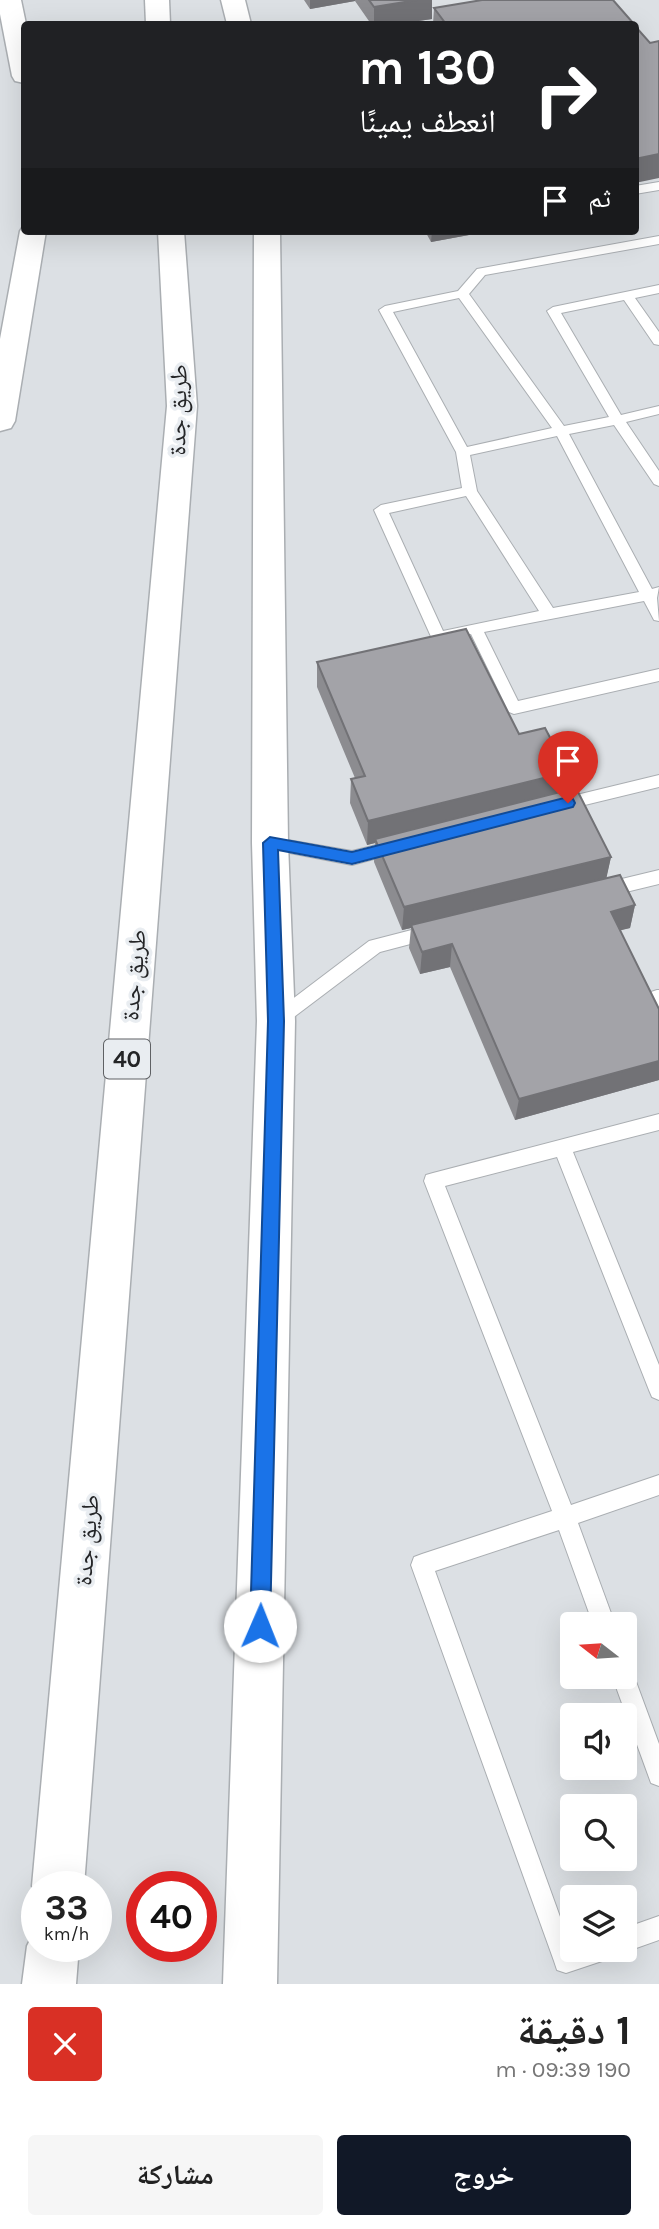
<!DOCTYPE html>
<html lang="ar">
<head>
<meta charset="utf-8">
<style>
  :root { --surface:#fff; --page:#f6f6f6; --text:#222; --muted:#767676; --accent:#111827 }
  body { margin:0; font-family:Karla,"Noto Naskh Arabic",sans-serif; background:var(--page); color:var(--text); direction:rtl; height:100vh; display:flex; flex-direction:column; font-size:26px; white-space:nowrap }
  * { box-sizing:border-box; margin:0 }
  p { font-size:23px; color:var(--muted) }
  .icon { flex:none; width:38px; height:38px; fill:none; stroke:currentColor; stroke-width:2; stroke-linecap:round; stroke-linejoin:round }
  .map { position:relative; height:1984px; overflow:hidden; direction:ltr }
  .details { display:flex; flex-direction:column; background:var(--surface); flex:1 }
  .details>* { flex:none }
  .guide { position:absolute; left:21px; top:21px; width:618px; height:214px; border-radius:7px; box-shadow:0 7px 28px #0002; direction:rtl; background:#202124; color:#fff; overflow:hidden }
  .needle { width:46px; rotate:287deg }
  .fabs { position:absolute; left:560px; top:1612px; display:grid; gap:14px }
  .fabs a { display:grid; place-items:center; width:77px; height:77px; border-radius:7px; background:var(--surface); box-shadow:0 7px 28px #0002; font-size:35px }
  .speed { position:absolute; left:21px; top:1871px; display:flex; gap:14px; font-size:35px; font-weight:700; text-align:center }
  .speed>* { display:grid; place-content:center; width:91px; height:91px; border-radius:50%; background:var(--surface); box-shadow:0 7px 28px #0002; line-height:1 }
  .speed small { font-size:18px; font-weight:400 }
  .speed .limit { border:10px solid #d22; background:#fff; color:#111 }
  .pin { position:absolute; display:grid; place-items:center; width:60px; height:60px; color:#fff; margin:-72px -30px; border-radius:50% 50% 50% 0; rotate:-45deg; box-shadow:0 0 7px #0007 }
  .pin .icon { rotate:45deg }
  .me { position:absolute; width:77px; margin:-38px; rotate:1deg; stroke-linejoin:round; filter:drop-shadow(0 0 5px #0008) }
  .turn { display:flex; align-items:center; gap:24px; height:147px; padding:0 28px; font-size:32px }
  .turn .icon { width:91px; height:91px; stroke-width:2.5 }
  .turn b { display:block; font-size:49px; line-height:60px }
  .then { display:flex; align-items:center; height:66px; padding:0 28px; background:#0003; gap:14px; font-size:26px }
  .round { display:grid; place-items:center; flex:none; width:74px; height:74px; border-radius:7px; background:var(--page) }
  .summary { display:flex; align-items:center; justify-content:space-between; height:119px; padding:0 28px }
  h1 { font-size:42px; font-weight:700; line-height:52px }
  .cta { display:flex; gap:14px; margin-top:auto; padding:14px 28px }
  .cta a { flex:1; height:80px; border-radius:7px; background:var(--accent); color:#fff; font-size:28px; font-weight:700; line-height:80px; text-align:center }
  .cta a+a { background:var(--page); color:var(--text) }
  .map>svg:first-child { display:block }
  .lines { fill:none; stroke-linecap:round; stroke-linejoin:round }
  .lane-casing { stroke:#aaaeb2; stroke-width:2 }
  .secondary-casing { stroke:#aaaeb2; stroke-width:3 }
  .highway-casing { stroke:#aaaeb2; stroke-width:3 }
  .lane { fill:#fff; fill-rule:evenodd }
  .secondary { fill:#fff; fill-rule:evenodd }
  .highway { fill:#fff; fill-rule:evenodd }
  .wall { fill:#8c8c90 }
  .shaded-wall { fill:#727276 }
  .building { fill:#a3a3a8; stroke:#727276; stroke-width:2 }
  .route { fill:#1a73e8; stroke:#114b97; stroke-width:2 }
  .labels { text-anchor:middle; stroke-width:7; stroke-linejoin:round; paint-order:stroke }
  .shield { fill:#e9edf1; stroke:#5f6164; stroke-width:2 }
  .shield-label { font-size:23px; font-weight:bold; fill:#242527 }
  .street-label { font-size:24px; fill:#242527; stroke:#e9edf1 }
</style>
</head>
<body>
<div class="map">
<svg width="659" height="1984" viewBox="0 0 659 1984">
  <rect width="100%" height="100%" fill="#dce0e4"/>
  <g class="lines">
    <g class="lane-casing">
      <g id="lane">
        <path d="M659,182v8l-24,4v-8z"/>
        <path d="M659,236v8l-174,31 -16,19 95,132 45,-9 -62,-106 6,-4 106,-22v8l-24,5 24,34v13l-5,-1 -30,-44 -63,13 60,102 38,-9v8l-33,8 33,49v15l-5,-2 -40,-59 -45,9 83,155 7,-2 -2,11 2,23 -5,-1 -10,-19 -160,31 34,69 141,-32v12l-145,33 -5,-2 -38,-78 -33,8 -5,-1 -59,-131 7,-5 81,-17 -6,-36 -77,-142 6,-4 73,-15 19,-22zM459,298l93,130 -85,19 -74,-135zM557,436l82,156 -86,16 -76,-117 -7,-36zM466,496l73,115 -96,20 -54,-118z"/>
        <path d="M659,775v12l-99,24 -8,-6 8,-6z"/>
        <path d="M270,837l82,14 45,-11 6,1 2,5 -2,5 -51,14 -88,-17 -2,-5z"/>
        <path d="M659,870v14l-58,14 -6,-2 -2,-5 2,-5 6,-2z"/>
        <path d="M431,925l6,2 3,5 -3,5 -57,15 -98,74 -6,2 -6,-2 -3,-5 3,-5 99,-75z"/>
        <path d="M657,990h2v18l-6,-2 -5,-9 3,-5z"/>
        <path d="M659,1114v16l-86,22 86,213v35l-7,-3 -3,-7 -92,-233 -112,29 126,319 88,-30v20l-81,28 37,101h-22l-34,-94 -124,41 137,379h39l-3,9 -42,14 -9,-3 -3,-9 -143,-396 3,-8 8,-3 130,-43 -128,-330 2,-6 7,-2z"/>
        <path d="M625,1666l6,2 28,76v42l-8,-3 -39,-107h13z"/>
        <path d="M659,1916v24l-34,12 -6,-2h6v-22z"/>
      </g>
    </g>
    <g class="secondary-casing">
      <g id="secondary">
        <path d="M221,0h24l6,24h-24z"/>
        <path d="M254,231h26l8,612 7,178 -18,963h-54l34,-963 -5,-178z"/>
      </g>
    </g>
    <g class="highway-casing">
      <g id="highway">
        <path d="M0,0h21l5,24 -2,59 -9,-2 -3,-5 -12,-62z"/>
        <path d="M145,0h24l1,24h-24z"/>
        <path d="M24,225v6h22l-31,190 -4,7 -11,3v-92l20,-108z"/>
        <path d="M158,231h26l13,175 -113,1480h-47v12l-5,-12 135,-1480z"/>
        <path d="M37,1926v20h42l-3,38h-54l5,-38z"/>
      </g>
    </g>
    <use href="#lane" class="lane"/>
    <use href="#secondary" class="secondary"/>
    <use href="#highway" class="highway"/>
  </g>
  <g class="wall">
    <path d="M304,0h128v19l-34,5h-27l-16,-23 -45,8z"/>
    <path d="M434,8l200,16h-201z"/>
    <path d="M425,231h45l-1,4 -38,7z"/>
    <path d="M317,662l202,72 49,38 -4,19 47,66 -5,21 29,27 -5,23 -10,2 39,79v71l-144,40 -65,-153 -30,7 -11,-26 2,-20 -9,2 -28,-68 1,-19 -8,2 -17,-42 1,-24 4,-1 -38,-91z"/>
  </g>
  <g class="shaded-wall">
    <path d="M310,0h45v1l-45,8z"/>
    <path d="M417,0h15v19l-34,5h-24v-17z"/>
    <path d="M659,154v24l-24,5v-24z"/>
    <path d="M432,231h38l-1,4 -38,7z"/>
    <path d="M568,772l-4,24 -189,43v4l-8,2 1,-24z"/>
    <path d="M611,857l-5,23 -195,45v3l-9,2 2,-23z"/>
    <path d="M635,905l-5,23 -24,6 5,-22z"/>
    <path d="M452,944l-2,23 -30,7 2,-22z"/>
    <path d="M659,1061v19l-144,40 4,-21z"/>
  </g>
  <g class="building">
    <path d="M369,0h48l-43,7z"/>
    <path d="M482,0h131l21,24h-188l-12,-16z"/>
    <path d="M635,26l15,17 9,-2v113l-24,5z"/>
    <path d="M466,629l53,105 26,-6 23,44 -200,49 -17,-42 14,-3 -48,-114z"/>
    <path d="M576,788l35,69 -207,50 -29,-68z"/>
    <path d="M620,875l15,30 -24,7 48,97v52l-140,38 -67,-155 -30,8 -11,-27z"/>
  </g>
  <path class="route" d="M568,797l5,2 2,4 -2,4 -221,57 -74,-14 6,171 -14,605 -3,7 -7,3 -7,-3 -3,-7 18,-605 -5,-178 7,-6 82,15z"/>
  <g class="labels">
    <rect class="shield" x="104" y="1039.5" width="46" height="39" rx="5"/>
    <g class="shield-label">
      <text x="127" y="1067">40</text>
    </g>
    <g class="street-label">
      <text transform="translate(178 410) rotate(-89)" y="8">طريق جدة</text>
      <text transform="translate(134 975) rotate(-85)" y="8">طريق جدة</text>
      <text transform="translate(87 1540) rotate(-85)" y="8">طريق جدة</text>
    </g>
  </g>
</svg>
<div class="fabs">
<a><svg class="needle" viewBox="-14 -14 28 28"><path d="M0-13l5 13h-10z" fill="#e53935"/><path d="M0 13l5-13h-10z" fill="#767676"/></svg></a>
<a><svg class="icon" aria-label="sound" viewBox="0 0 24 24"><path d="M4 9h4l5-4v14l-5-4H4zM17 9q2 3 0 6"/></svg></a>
<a><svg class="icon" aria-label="search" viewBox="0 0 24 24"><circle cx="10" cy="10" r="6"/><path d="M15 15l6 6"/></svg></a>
<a><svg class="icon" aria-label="layers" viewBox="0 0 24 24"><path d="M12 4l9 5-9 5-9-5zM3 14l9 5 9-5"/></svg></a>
</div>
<div class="speed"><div>33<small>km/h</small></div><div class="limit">40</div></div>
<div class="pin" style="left:568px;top:803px;background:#d93025"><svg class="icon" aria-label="arrive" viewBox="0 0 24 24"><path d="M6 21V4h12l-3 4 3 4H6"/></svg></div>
<svg class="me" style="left:260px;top:1626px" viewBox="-20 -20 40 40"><circle r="19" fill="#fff"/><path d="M0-13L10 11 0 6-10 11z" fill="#1a73e8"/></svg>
<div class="guide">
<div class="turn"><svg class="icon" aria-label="right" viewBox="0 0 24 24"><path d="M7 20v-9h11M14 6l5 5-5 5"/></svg><div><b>130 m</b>انعطف يمينًا</div></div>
<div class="then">ثم<svg class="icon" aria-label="arrive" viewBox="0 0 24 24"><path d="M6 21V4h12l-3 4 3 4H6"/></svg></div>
</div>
</div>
<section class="details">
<div class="summary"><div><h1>1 دقيقة</h1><p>190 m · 09:39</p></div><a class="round" style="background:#d93025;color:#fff"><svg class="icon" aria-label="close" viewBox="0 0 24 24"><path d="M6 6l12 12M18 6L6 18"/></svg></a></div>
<div class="cta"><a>خروج</a><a>مشاركة</a></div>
</section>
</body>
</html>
